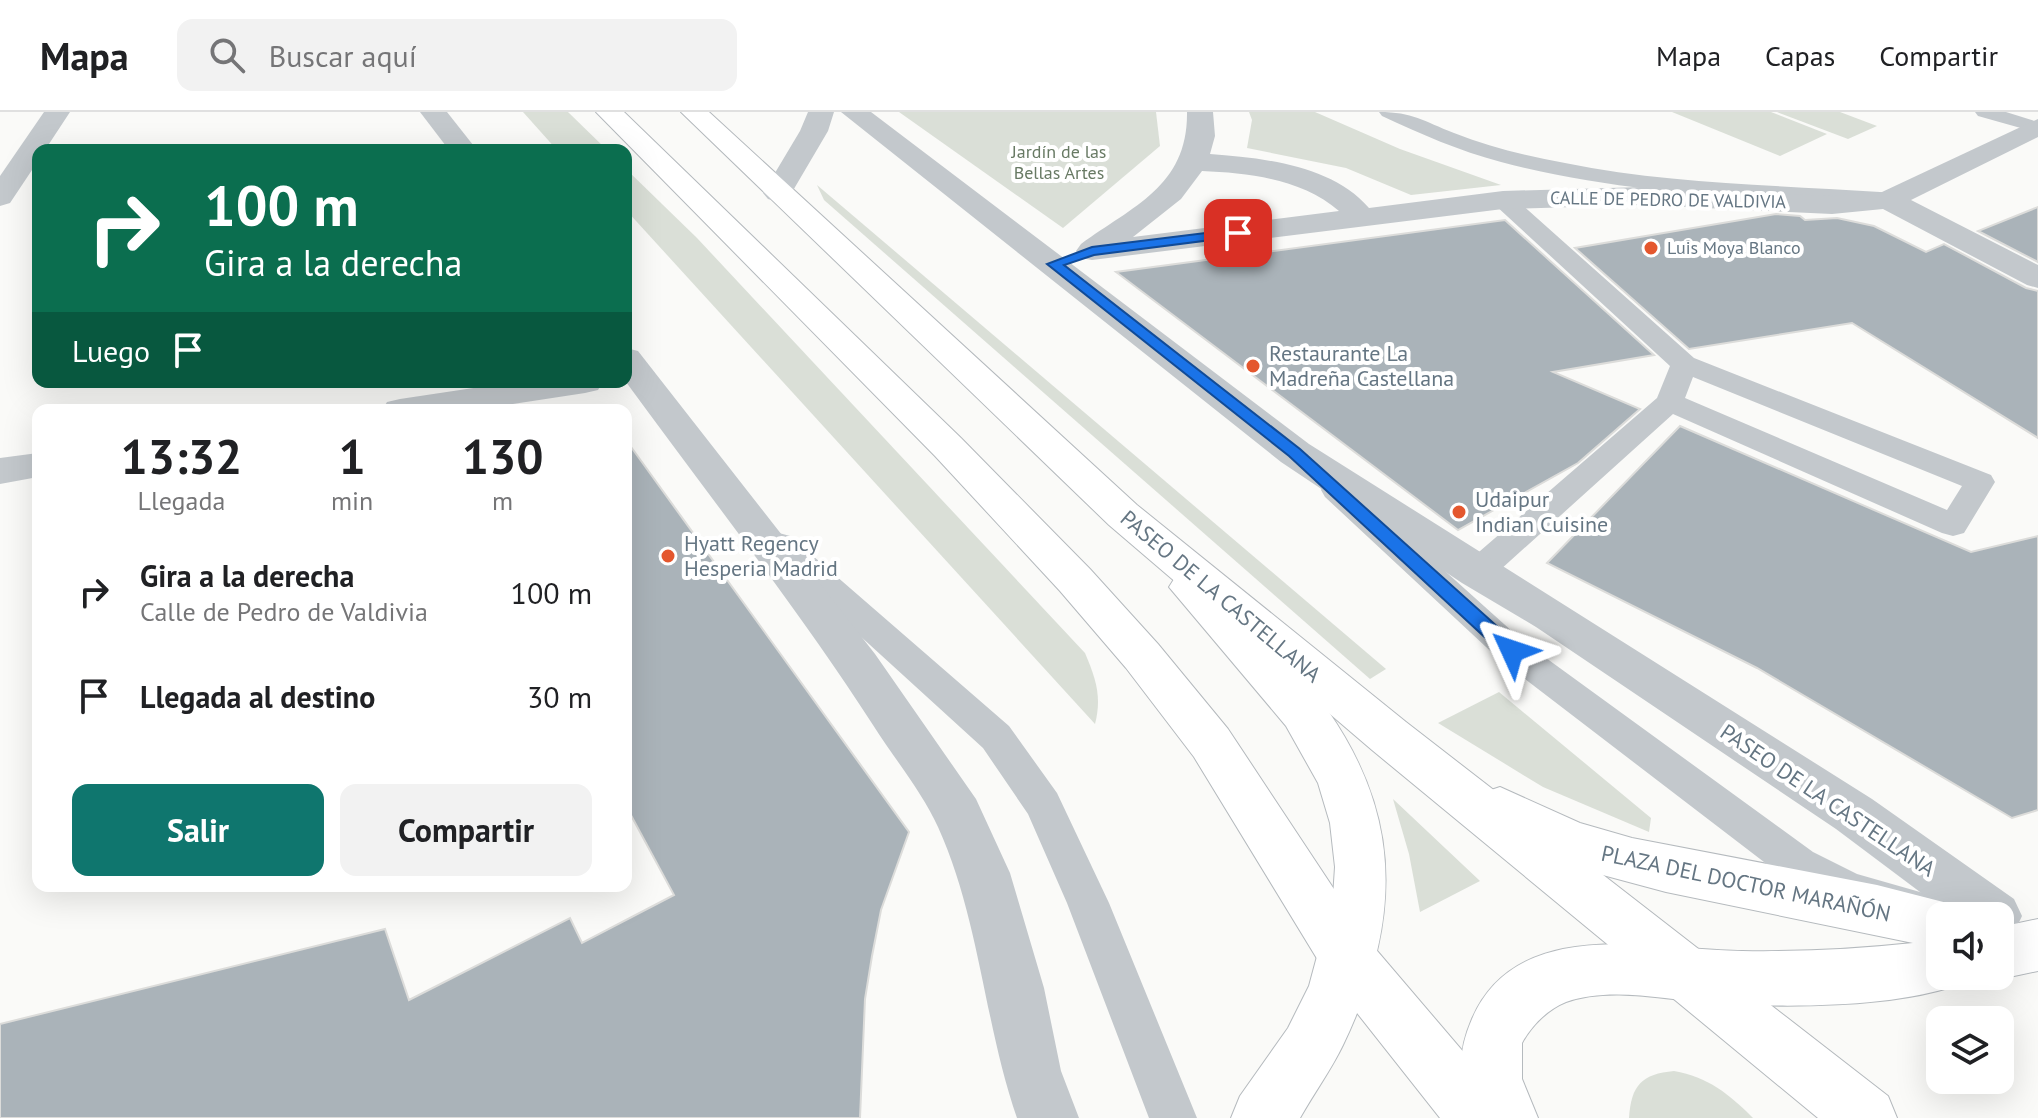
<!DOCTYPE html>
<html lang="es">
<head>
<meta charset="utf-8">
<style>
  :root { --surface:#fff; --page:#f2f2f2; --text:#202124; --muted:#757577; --line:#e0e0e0; --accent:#0f766e }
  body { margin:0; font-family:"PT Sans",sans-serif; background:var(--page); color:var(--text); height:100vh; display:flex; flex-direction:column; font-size:30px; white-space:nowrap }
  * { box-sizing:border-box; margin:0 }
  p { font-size:26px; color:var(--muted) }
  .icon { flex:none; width:44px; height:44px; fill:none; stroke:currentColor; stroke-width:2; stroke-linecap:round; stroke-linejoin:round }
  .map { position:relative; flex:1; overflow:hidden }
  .side { position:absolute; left:32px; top:292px; width:600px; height:488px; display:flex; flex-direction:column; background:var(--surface); border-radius:16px; box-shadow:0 8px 32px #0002 }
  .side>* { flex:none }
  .hud { position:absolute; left:32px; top:32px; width:600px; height:244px; border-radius:16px; box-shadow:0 8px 32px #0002; background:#0b6e4f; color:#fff; overflow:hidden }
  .controls { position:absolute; left:1926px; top:790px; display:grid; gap:16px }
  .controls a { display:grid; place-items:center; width:88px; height:88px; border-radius:16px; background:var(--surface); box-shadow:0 8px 32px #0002; font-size:40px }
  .pin { position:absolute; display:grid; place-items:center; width:68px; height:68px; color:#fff; margin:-34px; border-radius:16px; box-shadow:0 4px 12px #0006 }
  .me { position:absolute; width:88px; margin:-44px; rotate:312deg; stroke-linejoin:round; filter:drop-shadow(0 0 6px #0008) }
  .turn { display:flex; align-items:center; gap:28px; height:168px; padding:0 40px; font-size:36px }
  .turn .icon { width:104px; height:104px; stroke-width:2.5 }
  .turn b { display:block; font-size:56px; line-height:68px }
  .then { display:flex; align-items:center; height:76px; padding:0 40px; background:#0003; gap:16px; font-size:30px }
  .eta { display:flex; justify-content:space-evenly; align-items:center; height:136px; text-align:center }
  .eta b { font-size:48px; font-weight:700; line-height:56px }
  .button { display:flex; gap:16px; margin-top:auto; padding:16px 40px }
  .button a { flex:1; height:92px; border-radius:16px; background:var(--accent); color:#fff; font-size:32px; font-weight:700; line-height:92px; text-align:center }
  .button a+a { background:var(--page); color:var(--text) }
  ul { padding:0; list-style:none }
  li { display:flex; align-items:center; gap:24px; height:104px; padding:0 40px }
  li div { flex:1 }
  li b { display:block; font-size:30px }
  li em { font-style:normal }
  header { display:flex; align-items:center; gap:48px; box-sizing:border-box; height:112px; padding:0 40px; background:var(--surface); border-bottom:2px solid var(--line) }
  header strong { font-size:38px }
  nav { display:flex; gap:44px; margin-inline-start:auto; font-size:28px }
  .search { width:560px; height:72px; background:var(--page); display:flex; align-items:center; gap:20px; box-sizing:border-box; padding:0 28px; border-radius:16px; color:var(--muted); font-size:30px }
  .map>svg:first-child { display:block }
  .green { fill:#dadfd7 }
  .building { fill:#aab3b9; stroke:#dcdcda; stroke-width:2 }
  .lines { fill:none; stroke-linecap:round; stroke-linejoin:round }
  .primary-casing { stroke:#b5babe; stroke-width:2 }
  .highway-casing { stroke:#b4b9bd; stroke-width:2 }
  .lane { fill:#c3c8cc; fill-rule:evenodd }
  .street { fill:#c3c8cc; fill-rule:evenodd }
  .primary { fill:#fff; fill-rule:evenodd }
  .highway { fill:#fff; fill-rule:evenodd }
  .route { fill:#1a73e8; stroke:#114b97; stroke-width:2 }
  .poi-dot { fill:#e4572e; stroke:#fff; stroke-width:3 }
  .labels { text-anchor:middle; stroke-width:8; stroke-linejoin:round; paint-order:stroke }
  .far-park-label { font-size:18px; fill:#687a64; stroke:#fff }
  .far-street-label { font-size:18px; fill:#657683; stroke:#fff }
  .far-poi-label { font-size:18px; fill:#657683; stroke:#fff; text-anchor:start }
  .poi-label { font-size:22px; fill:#657683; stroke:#fff; text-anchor:start }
  .street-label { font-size:22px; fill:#657683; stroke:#fff }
</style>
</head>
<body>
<header>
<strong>Mapa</strong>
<div class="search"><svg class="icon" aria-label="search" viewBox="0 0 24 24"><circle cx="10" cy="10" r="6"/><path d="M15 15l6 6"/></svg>Buscar aquí</div>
<nav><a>Mapa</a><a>Capas</a><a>Compartir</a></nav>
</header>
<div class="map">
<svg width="2038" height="1006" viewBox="0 0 2038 1006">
  <rect width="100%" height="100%" fill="#fafaf8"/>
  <g class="green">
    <path d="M523,0h45l39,38h-50z"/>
    <path d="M899,0h257l4,34 -97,82z"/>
    <path d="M1249,0h66l85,37 101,36 -90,10 -65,-27 -99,-20 5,-28z"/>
    <path d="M1672,0h99l56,22 -47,22z"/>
    <path d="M1777,0h63l37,14 -29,13z"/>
    <path d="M626,57l71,69 388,415c11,26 17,44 10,71l-469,-514z"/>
    <path d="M817,73l569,484 -16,10 -546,-479z"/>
    <path d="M1499,580l152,126 -2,14 -106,-45 -105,-64z"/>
    <path d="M1393,687l87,82 -60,31 -11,-58z"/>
    <path d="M1674,959c34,6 55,23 79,47h-124c2,-33 13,-44 45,-47z"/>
  </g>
  <g class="building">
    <path d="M2038,95v55l-60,-31z"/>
    <path d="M1776,102l24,2 5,4 32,-2 37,8 52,26 18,-8 82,44 12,3v147l-186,-115 -163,26 -114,-101z"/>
    <path d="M1505,108l149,135 -101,17 87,37 -62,54 -120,67 -342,-258z"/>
    <path d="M1680,314l291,126 67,-16v274l-26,8 -255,-150 -210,-105z"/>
    <path d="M626,328l283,392 -28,78 -9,46 -7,43 -5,119h-860v-94l385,-95 24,71 161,-82 12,25 92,-48 -48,-89z"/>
  </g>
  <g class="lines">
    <g class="primary-casing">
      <g id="primary">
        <path d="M1191,460c32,9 69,59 93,84 112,122 131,239 59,389 -12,25 -29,48 -43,73h-69l9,-22 48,-68 21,-42 24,-89 2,-30 -5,-44 -12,-40 -32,-57 -117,-139 7,-11z"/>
        <path d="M1500,675l80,36 52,15 245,47 82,21 5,10h-24v60h23l-3,8c-64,24 -179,24 -248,19 -46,-3 -101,-17 -146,-1 -18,7 -35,24 -44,41v36l16,39h-62c-16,-39 -21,-59 -4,-99 45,-105 183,-69 270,-68 57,1 114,-2 171,-8l-247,-51 -67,-18 -84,-33 -33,-18 -7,-15 7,-15z"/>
        <path d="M2038,807v52l-38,8 -8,-3h8v-49z"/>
      </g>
    </g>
    <g class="highway-casing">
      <g id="highway">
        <path d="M596,0h28l337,326 129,131 68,75 70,85 139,210 134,157 9,22h-70l-113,-143 -133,-218 -68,-89 -66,-77 -125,-135z"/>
        <path d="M681,0h28l428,393 269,217 482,374 9,22h-79l-446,-368 -263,-225z"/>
      </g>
    </g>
    <g class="lane">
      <path d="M1379,0c34,0 44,9 75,21 35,14 73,23 111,30 103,21 210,22 315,29l8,2 3,5 -3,5 -8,2c-127,-9 -256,-11 -379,-44 -42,-11 -80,-28 -119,-46z"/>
      <path d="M1975,0h31l32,10v11l-60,-17z"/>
      <path d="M1503,81l8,2 183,163 297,117 4,7 -31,51 -11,3 -11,-3 -269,-119 -184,166 -12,4 -12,-4 -4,-8 4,-8 192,-166 13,-32 -175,-161 -3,-5 3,-5zM1693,265l269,109 -15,24 -262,-112z"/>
      <path d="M1336,368l11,3 177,159 289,210 44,22 98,28 6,14h-21v19l-107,-32 -48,-25 -285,-218 -175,-163 -4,-7 4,-7z"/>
      <path d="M779,421l11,3 219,190 48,67 52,110 88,215h-48l-82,-215 -39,-89 -45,-66 -215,-196 -5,-8 5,-8z"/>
    </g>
    <g class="street">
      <path d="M44,0h26l-25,38h-7v11l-28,42 -10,3v-30z"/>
      <path d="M420,0h27l30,38h-28z"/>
      <path d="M808,0h26l-6,19 -40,68 -10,3 -10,-3 -5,-6 37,-62z"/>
      <path d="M841,0h30l438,332 563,355 142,100 8,17 -8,17 -14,6v-23h-48l-116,-87 -300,-202 -74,-44 -181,-121z"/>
      <path d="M1187,0h26l2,24 -5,18c53,4 122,11 159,54l134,-17 139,-4 190,9 50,-4 156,-73v18l-127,63 127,65v23l-11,-3 -144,-76 -51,5 -190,-9 -139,4 -411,51 -11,-2 -5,-7 5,-7c52,-38 107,-58 106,-132zM1202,59c47,2 100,8 137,40l-206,26 48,-38z"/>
      <path d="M626,236l12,3 237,303 101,145 34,74 34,115 17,83 18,47h-62c-33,-95 -37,-198 -79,-291 -16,-35 -44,-69 -65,-102 -76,-118 -164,-229 -247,-343z"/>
      <path d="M513,270h90l-5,8 -13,3 -112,17h-91l5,-8 13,-3z"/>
      <path d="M38,341v24l-38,7v-26z"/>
    </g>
    <use href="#primary" class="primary"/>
    <use href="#highway" class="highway"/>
  </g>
  <path class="route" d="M1238,117l4,1v6l-148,19 -30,10 236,184 219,197 2,5 -2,5h-14l-216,-200 -242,-192 45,-17z"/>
  <g class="poi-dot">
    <circle cx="1651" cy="136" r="8"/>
    <circle cx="1253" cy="254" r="8"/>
    <circle cx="1459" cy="400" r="8"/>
    <circle cx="668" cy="444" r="8"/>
  </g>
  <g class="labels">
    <g class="far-park-label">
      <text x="1059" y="46">Jardín de las<tspan x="1059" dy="21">Bellas Artes</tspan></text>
    </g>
    <g class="far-street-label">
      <text transform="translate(1668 88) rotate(1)" y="6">CALLE DE PEDRO DE VALDIVIA</text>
    </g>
    <g class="far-poi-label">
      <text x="1667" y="142">Luis Moya Blanco</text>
    </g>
    <g class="poi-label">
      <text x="1269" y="249">Restaurante La<tspan x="1269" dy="25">Madreña Castellana</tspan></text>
      <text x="1475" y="395">Udaipur<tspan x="1475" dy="25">Indian Cuisine</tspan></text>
      <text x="684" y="439">Hyatt Regency<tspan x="684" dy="25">Hesperia Madrid</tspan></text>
    </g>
    <g class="street-label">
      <text transform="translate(1221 484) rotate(40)" y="8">PASEO DE LA CASTELLANA</text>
      <text transform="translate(1828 688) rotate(34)" y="8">PASEO DE LA CASTELLANA</text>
      <text transform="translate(1746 771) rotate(12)" y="8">PLAZA DEL DOCTOR MARAÑÓN</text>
    </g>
  </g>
</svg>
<div class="controls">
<a><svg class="icon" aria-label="sound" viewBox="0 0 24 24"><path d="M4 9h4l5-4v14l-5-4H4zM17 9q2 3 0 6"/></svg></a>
<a><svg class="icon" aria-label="layers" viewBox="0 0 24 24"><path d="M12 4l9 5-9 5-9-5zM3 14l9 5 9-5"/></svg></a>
</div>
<div class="pin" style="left:1238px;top:121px;background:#d93025"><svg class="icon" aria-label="arrive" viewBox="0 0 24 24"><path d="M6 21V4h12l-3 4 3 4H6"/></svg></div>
<svg class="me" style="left:1512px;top:539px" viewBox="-20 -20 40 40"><path d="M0-17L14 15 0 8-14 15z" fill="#1a73e8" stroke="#fff" stroke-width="4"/></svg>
<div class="hud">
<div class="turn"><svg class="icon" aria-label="right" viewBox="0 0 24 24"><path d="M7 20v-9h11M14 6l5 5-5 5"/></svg><div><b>100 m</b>Gira a la derecha</div></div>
<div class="then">Luego<svg class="icon" aria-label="arrive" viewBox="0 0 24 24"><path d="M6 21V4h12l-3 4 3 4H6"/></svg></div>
</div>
<section class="side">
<div class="eta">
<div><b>13:32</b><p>Llegada</p></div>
<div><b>1</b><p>min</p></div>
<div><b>130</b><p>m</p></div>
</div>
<ul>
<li><svg class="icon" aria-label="right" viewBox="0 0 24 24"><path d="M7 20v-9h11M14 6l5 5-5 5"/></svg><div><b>Gira a la derecha</b><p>Calle de Pedro de Valdivia</p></div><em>100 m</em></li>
<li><svg class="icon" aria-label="arrive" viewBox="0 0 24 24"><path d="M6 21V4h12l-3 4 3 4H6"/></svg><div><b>Llegada al destino</b></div><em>30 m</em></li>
</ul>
<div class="button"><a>Salir</a><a>Compartir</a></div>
</section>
</div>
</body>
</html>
